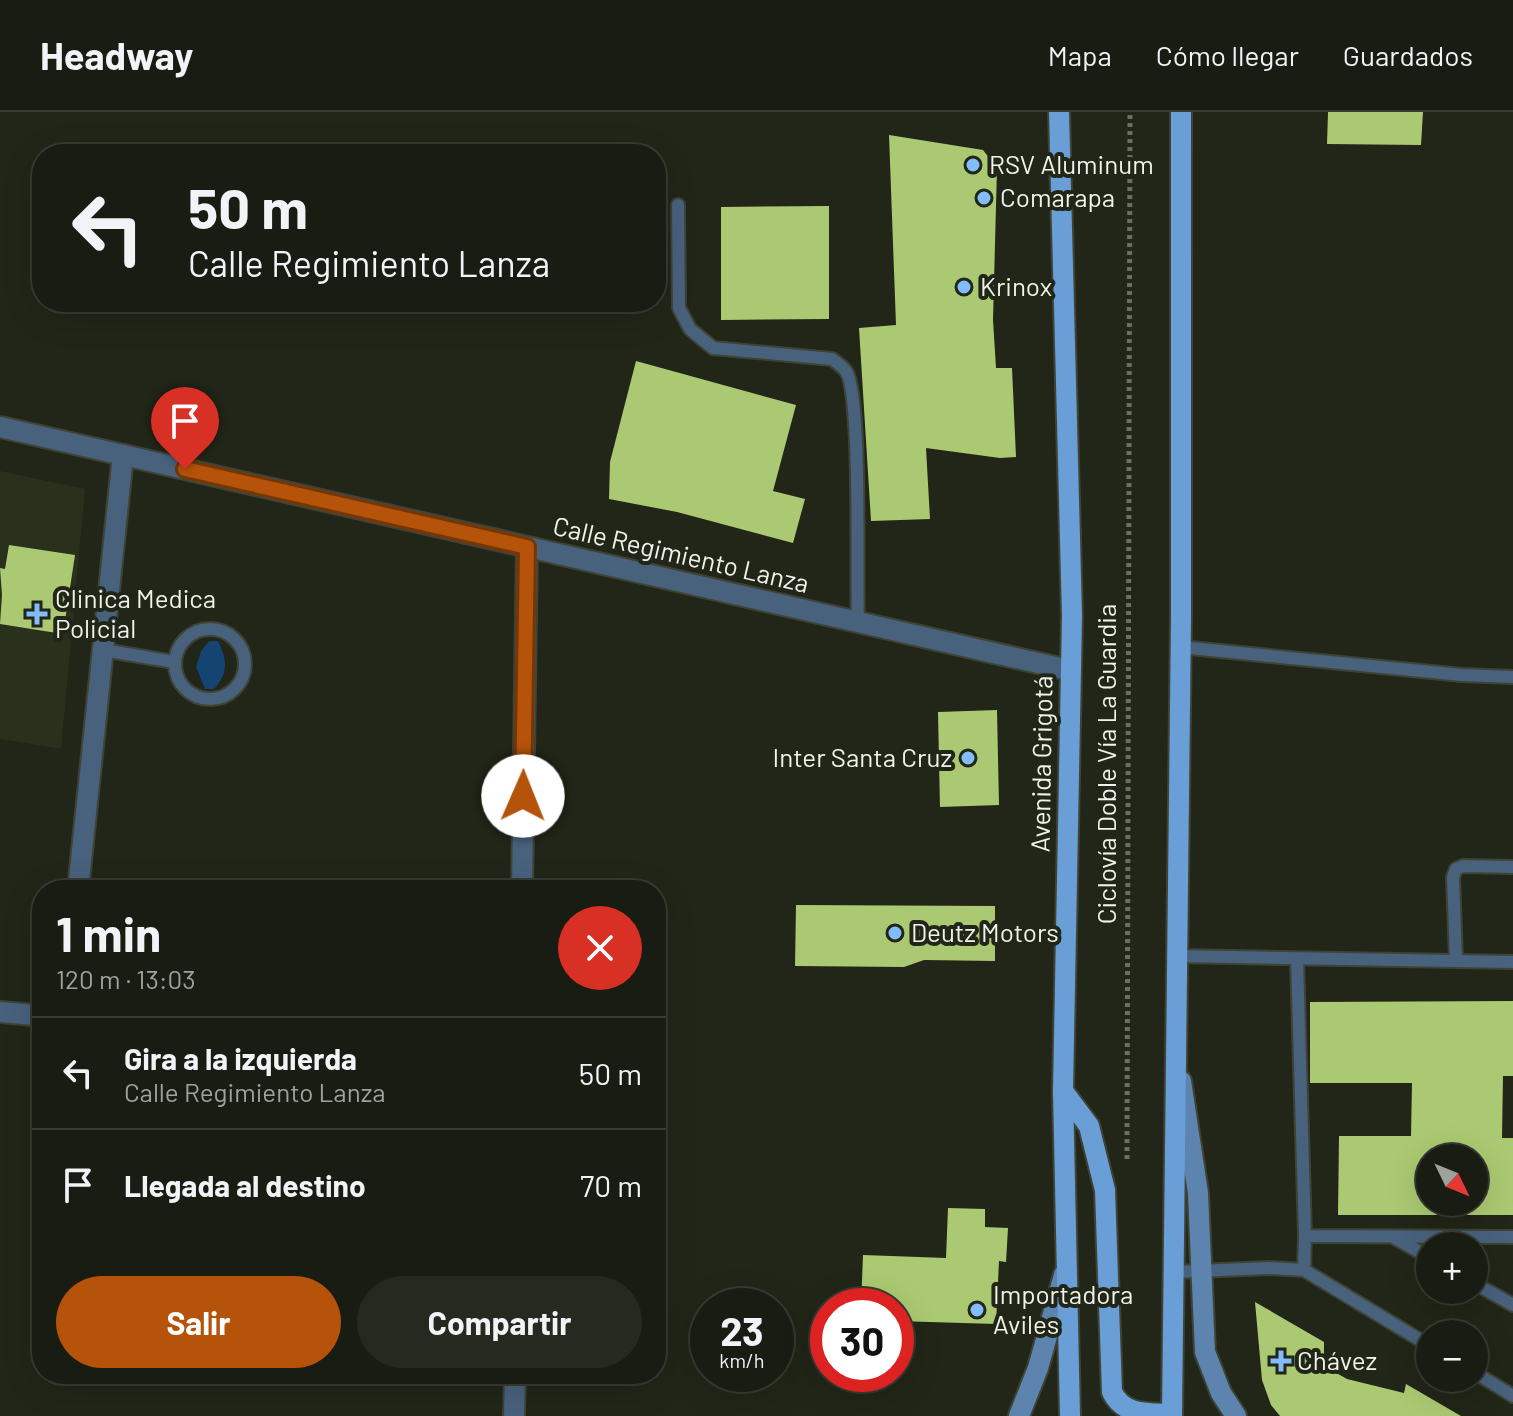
<!DOCTYPE html>
<html lang="es">
<head>
<meta charset="utf-8">
<style>
  :root { --surface:#191c12; --page:#262920; --text:#f1f3f6; --muted:#9fa19f; --line:#373a32; --accent:#b45309 }
  body { margin:0; font-family:Barlow,sans-serif; background:var(--page); color:var(--text); height:100vh; display:flex; flex-direction:column; font-size:30px; white-space:nowrap }
  * { box-sizing:border-box; margin:0 }
  p { font-size:26px; color:var(--muted) }
  .icon { flex:none; width:44px; height:44px; fill:none; stroke:currentColor; stroke-width:2; stroke-linecap:round; stroke-linejoin:round }
  .map { position:relative; flex:1; overflow:hidden }
  .drawer { position:absolute; left:32px; top:768px; width:634px; height:504px; display:flex; flex-direction:column; background:var(--surface); border-radius:32px; box-shadow:0 8px 32px #0002,0 0 0 2px var(--line) }
  .drawer>* { flex:none }
  .top-card { position:absolute; left:32px; top:32px; width:634px; height:168px; border-radius:32px; box-shadow:0 8px 32px #0002,0 0 0 2px var(--line); background:#191c12; color:var(--text); overflow:hidden }
  .needle { width:52px; rotate:133deg }
  .buttons { position:absolute; left:1416px; top:1032px; display:grid; gap:16px }
  .buttons a { display:grid; place-items:center; width:72px; height:72px; border-radius:50%; background:var(--surface); box-shadow:0 8px 32px #0002,0 0 0 2px var(--line); font-size:40px }
  .speed { position:absolute; left:690px; top:1176px; display:flex; gap:16px; font-size:40px; font-weight:700; text-align:center }
  .speed>* { display:grid; place-content:center; width:104px; height:104px; border-radius:50%; background:var(--surface); box-shadow:0 8px 32px #0002,0 0 0 2px var(--line); line-height:1 }
  .speed small { font-size:20px; font-weight:400 }
  .speed .limit { border:12px solid #d22; background:#fff; color:#111 }
  .pin { position:absolute; display:grid; place-items:center; width:68px; height:68px; color:#fff; margin:-82px -34px; border-radius:50% 50% 50% 0; rotate:-45deg; box-shadow:0 0 8px #0007 }
  .pin .icon { rotate:45deg }
  .me { position:absolute; width:88px; margin:-44px; rotate:1deg; stroke-linejoin:round; filter:drop-shadow(0 0 6px #0008) }
  .turn { display:flex; align-items:center; gap:28px; height:168px; padding:0 24px; font-size:36px }
  .turn .icon { width:104px; height:104px; stroke-width:2.5 }
  .turn b { display:block; font-size:56px; line-height:68px }
  .round { display:grid; place-items:center; flex:none; width:84px; height:84px; border-radius:42px; background:var(--page) }
  .headline { display:flex; align-items:center; justify-content:space-between; height:136px; padding:0 24px }
  h1 { font-size:48px; font-weight:700; line-height:60px }
  .action { display:flex; gap:16px; margin-top:auto; padding:16px 24px }
  .action a { flex:1; height:92px; border-radius:48px; background:var(--accent); color:#fff; font-size:32px; font-weight:700; line-height:92px; text-align:center }
  .action a+a { background:var(--page); color:var(--text) }
  ul { padding:0; list-style:none }
  li { display:flex; align-items:center; gap:24px; height:112px; padding:0 24px; border-top:2px solid var(--line) }
  li div { flex:1 }
  li b { display:block; font-size:30px }
  li em { font-style:normal }
  header { display:flex; align-items:center; gap:48px; box-sizing:border-box; height:112px; padding:0 40px; background:var(--surface); border-bottom:2px solid var(--line) }
  header strong { font-size:38px }
  nav { display:flex; gap:44px; margin-inline-start:auto; font-size:28px }
  .map>svg:first-child { display:block }
  .built { fill:#29301c }
  .water { fill:#134472 }
  .building { fill:#abc972; fill-rule:evenodd }
  .lines { fill:none; stroke-linecap:round; stroke-linejoin:round }
  .lane-casing { stroke:#3e4335; stroke-width:16 }
  .street-casing { stroke:#3e4335; stroke-width:24 }
  .secondary-casing { stroke:#3e4335; stroke-width:24 }
  .primary-casing { stroke:#3e4335; stroke-width:24 }
  .path { stroke:#6b6f63; stroke-width:5; stroke-dasharray:4 4; stroke-linecap:butt }
  .lane { stroke:#48617d; stroke-width:12 }
  .street { stroke:#48617d; stroke-width:20 }
  .secondary { stroke:#5c84af; stroke-width:20 }
  .primary { stroke:#6a9ed7; stroke-width:20 }
  .route-casing { stroke:#753606; stroke-width:20 }
  .route { stroke:#b45309; stroke-width:14 }
  .poi-dot { fill:#82bcfa; stroke:#212618; stroke-width:3 }
  .labels { text-anchor:middle; stroke-width:8; stroke-linejoin:round; paint-order:stroke }
  .poi-label { font-size:26px; fill:#eff3e9; stroke:#212618; text-anchor:start }
  .street-label { font-size:26px; fill:#eff3e9; stroke:#212618 }
</style>
</head>
<body>
<header>
<strong>Headway</strong>
<nav><a>Mapa</a><a>Cómo llegar</a><a>Guardados</a></nav>
</header>
<div class="map">
<svg width="1513" height="1304" viewBox="0 0 1513 1304">
  <rect width="100%" height="100%" fill="#212618"/>
  <path class="built" d="M0,359l85,18 -24,260 -61,-10z"/>
  <path class="water" d="M209,529h9c9,18 11,32 -4,48h-9l-9,-22 5,-16z"/>
  <g class="building">
    <path d="M1328,0h95l-2,33 -94,-1z"/>
    <path d="M889,23l94,15 14,18 -4,152 3,48h16l4,89 -16,1 -74,-10 4,71 -59,2 -12,-193 37,-3z"/>
    <path d="M829,94v113l-108,1v-113z"/>
    <path d="M636,249l160,44 -23,86 32,8 -12,44 -116,-31 -68,-13 1,-37z"/>
    <path d="M9,433l66,10 -12,79 -63,-10 2,-29 -2,-27 5,1z"/>
    <path d="M997,598l2,95 -59,2 -2,-95z"/>
    <path d="M796,793l199,1v55l-71,-1 -20,7 -109,-1z"/>
    <path d="M1513,889v75h-10l-1,62h11v77h-175l1,-79h72l1,-53h-102v-81zM1430,1046h44v44h-44z"/>
    <path d="M948,1096l37,1v18l23,1 -2,34 -7,-1 -3,63 -100,-3v-15h-35l2,-51 83,3z"/>
    <path d="M1255,1190l69,40v24l23,13 57,14 2,-9 55,32h-181l-9,-11 -9,-25z"/>
  </g>
  <g class="lines">
    <g class="lane-casing">
      <g id="lane">
        <path d="M678,93l1,103 11,21 23,19 119,11c4,3 11,8 14,12 16,24 10,208 12,251"/>
        <circle cx="210" cy="552" r="35"/>
        <path d="M1180,535l282,28 51,2"/>
        <path d="M103,538l71,12"/>
        <path d="M1178,844l335,6"/>
        <path d="M1297,847l8,277 208,1"/>
        <path d="M1456,848l-3,-83 3,-8 7,-3 50,1"/>
        <path d="M1395,1126l35,20"/>
        <path d="M1304,1158l1,-34"/>
        <path d="M1173,1160l96,-4 35,2 126,76"/>
        <path d="M1474,1171l39,22"/>
        <path d="M1474,1260l39,24"/>
      </g>
    </g>
    <g class="street-casing">
      <g id="street">
        <path d="M0,315l1069,243"/>
        <path d="M78,778l45,-435"/>
        <path d="M522,778l5,-343"/>
        <path d="M0,900l35,3 7,-5"/>
        <path d="M514,1304l1,-42"/>
      </g>
    </g>
    <g class="secondary-casing">
      <g id="secondary">
        <path d="M1181,969l17,112 7,159 16,41 15,23"/>
        <path d="M1019,1304l19,-48 26,-93"/>
      </g>
    </g>
    <g class="primary-casing">
      <g id="primary">
        <path d="M1059,0l13,504 -9,475 7,325"/>
        <path d="M1063,979l26,35 16,64 7,202c12,24 35,21 60,22"/>
        <path d="M1172,1304l9,-798v-506"/>
      </g>
    </g>
    <path class="path" d="M1127,1047l3,-1047"/>
    <use href="#lane" class="lane"/>
    <use href="#street" class="street"/>
    <use href="#secondary" class="secondary"/>
    <use href="#primary" class="primary"/>
  </g>
  <g class="lines">
    <g class="route-casing">
      <path id="route" d="M185,357l342,78 -4,249"/>
    </g>
    <use href="#route" class="route"/>
  </g>
  <g class="poi-dot">
    <circle cx="973" cy="53" r="8"/>
    <circle cx="984" cy="86" r="8"/>
    <circle cx="964" cy="175" r="8"/>
    <path d="M33 490h8v8h8v8h-8v8h-8v-8h-8v-8h8z"/>
    <circle cx="968" cy="646" r="8"/>
    <circle cx="895" cy="821" r="8"/>
    <circle cx="977" cy="1198" r="8"/>
    <path d="M1277 1237h8v8h8v8h-8v8h-8v-8h-8v-8h8z"/>
  </g>
  <g class="labels">
    <g class="poi-label">
      <text x="989" y="62">RSV Aluminum</text>
      <text x="1000" y="95">Comarapa</text>
      <text x="980" y="184">Krinox</text>
      <text x="55" y="496">Clinica Medica<tspan x="55" dy="30">Policial</tspan></text>
      <text x="952" y="655" text-anchor="end">Inter Santa Cruz</text>
      <text x="911" y="830">Deutz Motors</text>
      <text x="993" y="1192">Importadora<tspan x="993" dy="30">Aviles</tspan></text>
      <text x="1297" y="1258">Chávez</text>
    </g>
    <g class="street-label">
      <text transform="translate(681 443) rotate(13)" y="9">Calle Regimiento Lanza</text>
      <text transform="translate(1042 652) rotate(-89)" y="9">Avenida Grigotá</text>
      <text transform="translate(1107 652) rotate(-90)" y="9">Ciclovía Doble Vía La Guardia</text>
    </g>
  </g>
</svg>
<div class="buttons">
<a><svg class="needle" viewBox="-14 -14 28 28"><path d="M0-13l5 13h-10z" fill="#e53935"/><path d="M0 13l5-13h-10z" fill="#9fa19f"/></svg></a>
<a>+</a>
<a>−</a>
</div>
<div class="speed"><div>23<small>km/h</small></div><div class="limit">30</div></div>
<div class="pin" style="left:185px;top:357px;background:#d93025"><svg class="icon" aria-label="arrive" viewBox="0 0 24 24"><path d="M6 21V4h12l-3 4 3 4H6"/></svg></div>
<svg class="me" style="left:523px;top:684px" viewBox="-20 -20 40 40"><circle r="19" fill="#fff"/><path d="M0-13L10 11 0 6-10 11z" fill="#b45309"/></svg>
<div class="top-card">
<div class="turn"><svg class="icon" aria-label="left" viewBox="0 0 24 24"><path d="M17 20v-9H6M10 6l-5 5 5 5"/></svg><div><b>50 m</b>Calle Regimiento Lanza</div></div>
</div>
<section class="drawer">
<div class="headline"><div><h1>1 min</h1><p>120 m · 13:03</p></div><a class="round" style="background:#d93025;color:#fff"><svg class="icon" aria-label="close" viewBox="0 0 24 24"><path d="M6 6l12 12M18 6L6 18"/></svg></a></div>
<ul>
<li><svg class="icon" aria-label="left" viewBox="0 0 24 24"><path d="M17 20v-9H6M10 6l-5 5 5 5"/></svg><div><b>Gira a la izquierda</b><p>Calle Regimiento Lanza</p></div><em>50 m</em></li>
<li><svg class="icon" aria-label="arrive" viewBox="0 0 24 24"><path d="M6 21V4h12l-3 4 3 4H6"/></svg><div><b>Llegada al destino</b></div><em>70 m</em></li>
</ul>
<div class="action"><a>Salir</a><a>Compartir</a></div>
</section>
</div>
</body>
</html>
